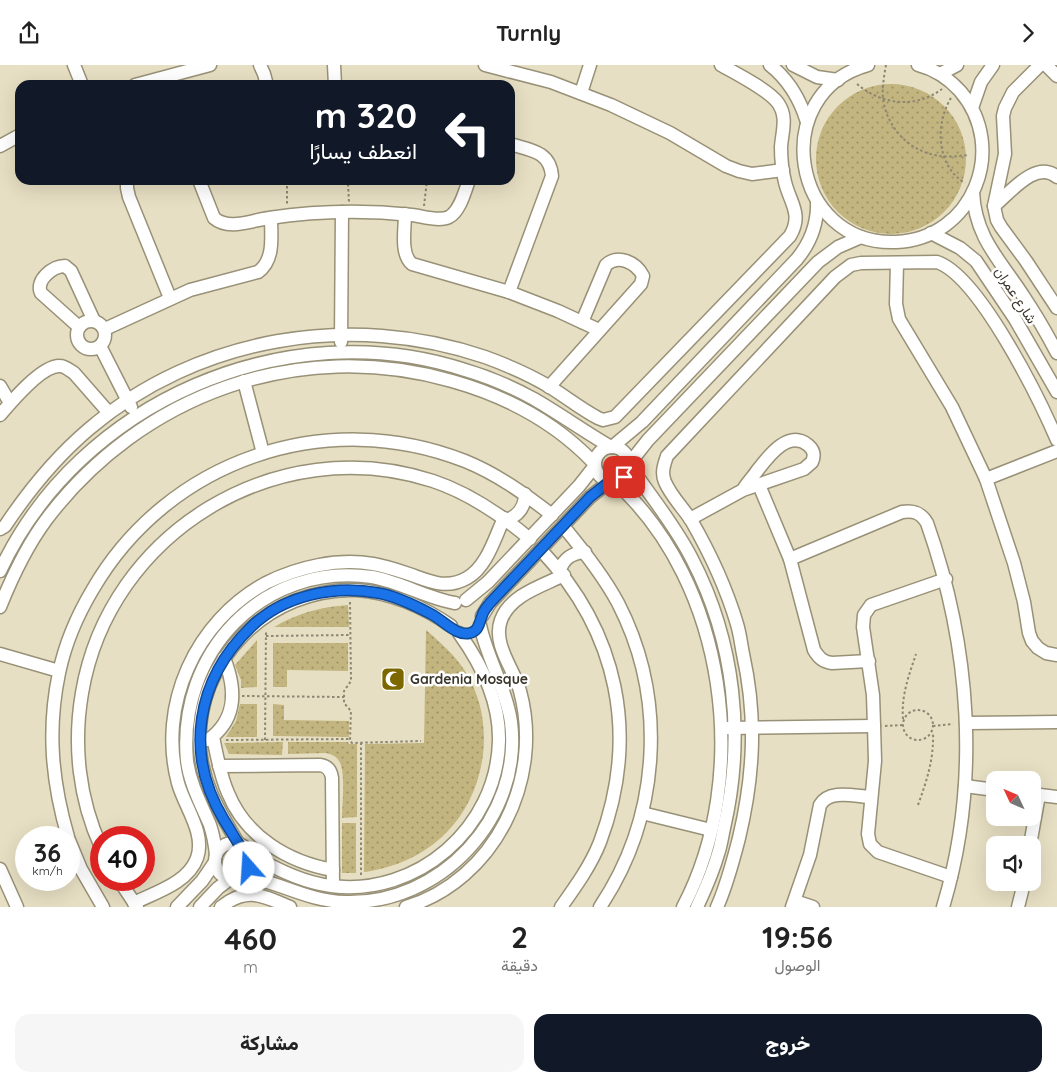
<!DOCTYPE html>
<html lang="ar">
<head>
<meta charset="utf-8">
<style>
  :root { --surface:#fff; --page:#f6f6f6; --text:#222; --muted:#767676; --accent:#111827 }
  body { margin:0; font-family:Quicksand,Vazirmatn,sans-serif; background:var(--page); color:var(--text); direction:rtl; height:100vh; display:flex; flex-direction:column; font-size:19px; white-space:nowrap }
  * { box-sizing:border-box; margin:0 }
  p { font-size:16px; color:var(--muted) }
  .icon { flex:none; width:28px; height:28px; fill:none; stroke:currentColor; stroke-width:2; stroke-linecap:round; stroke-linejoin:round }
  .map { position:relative; height:842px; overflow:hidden; direction:ltr }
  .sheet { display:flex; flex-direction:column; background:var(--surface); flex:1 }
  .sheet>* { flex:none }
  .banner { position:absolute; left:15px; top:15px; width:500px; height:105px; border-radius:15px; box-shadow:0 5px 20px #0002; direction:rtl; background:#111827; color:#fff; overflow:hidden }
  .needle { width:32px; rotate:314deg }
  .tools { position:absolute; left:986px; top:706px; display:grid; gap:10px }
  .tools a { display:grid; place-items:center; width:55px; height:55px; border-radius:10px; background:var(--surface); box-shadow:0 5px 20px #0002; font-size:25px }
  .speed { position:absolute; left:15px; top:761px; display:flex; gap:10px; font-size:25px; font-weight:700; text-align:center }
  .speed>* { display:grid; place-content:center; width:65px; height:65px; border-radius:50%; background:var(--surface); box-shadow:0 5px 20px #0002; line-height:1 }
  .speed small { font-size:12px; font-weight:400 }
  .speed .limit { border:8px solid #d22; background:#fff; color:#111 }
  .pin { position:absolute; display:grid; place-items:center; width:42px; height:42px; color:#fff; margin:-21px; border-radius:10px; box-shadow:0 2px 8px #0006 }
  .me { position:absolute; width:55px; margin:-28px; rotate:341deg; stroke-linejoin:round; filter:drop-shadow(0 0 4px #0008) }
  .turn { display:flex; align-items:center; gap:18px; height:105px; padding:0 15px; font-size:22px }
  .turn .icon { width:65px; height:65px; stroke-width:2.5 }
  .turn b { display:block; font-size:35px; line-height:42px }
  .eta { display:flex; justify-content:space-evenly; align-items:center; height:85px; text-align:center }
  .eta b { font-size:30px; font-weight:800; line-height:35px }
  .action { display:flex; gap:10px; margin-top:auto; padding:10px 15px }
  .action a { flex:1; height:58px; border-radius:15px; background:var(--accent); color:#fff; font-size:20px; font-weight:800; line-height:58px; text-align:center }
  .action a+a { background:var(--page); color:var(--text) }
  header { display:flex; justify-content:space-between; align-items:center; height:65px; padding:0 15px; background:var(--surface); font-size:22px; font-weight:800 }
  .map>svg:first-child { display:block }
  .grass { fill:url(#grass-dots) }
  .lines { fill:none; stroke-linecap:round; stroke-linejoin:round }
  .minor-casing { stroke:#989177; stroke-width:15 }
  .path { stroke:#8c8673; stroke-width:2; stroke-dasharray:2.5 2.5; stroke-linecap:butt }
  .minor { stroke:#fff; stroke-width:12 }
  .route-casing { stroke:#114b97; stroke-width:12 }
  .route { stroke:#1a73e8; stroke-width:9 }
  .labels { text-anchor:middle; stroke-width:5; stroke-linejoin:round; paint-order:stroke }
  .street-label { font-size:14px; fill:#38352a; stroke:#fff }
  .poi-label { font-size:14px; font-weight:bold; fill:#38352a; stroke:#fff; text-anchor:start }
</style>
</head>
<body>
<header><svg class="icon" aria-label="forward" viewBox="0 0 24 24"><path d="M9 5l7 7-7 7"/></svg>Turnly<svg class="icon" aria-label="share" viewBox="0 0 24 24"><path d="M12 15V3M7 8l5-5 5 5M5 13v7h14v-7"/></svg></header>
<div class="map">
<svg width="1057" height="842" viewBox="0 0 1057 842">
  <defs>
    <pattern id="grass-dots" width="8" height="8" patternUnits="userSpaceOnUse" patternTransform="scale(1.25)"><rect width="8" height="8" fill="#c3b57f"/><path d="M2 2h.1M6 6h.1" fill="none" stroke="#9f9468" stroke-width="1.8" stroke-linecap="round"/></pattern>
  </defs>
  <rect width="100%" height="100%" fill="#e7dfc3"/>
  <g class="grass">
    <circle cx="891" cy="94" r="75"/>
    <path d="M348,540l1,22h-75c24,-14 46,-20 74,-22z"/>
    <path d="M426,565c15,13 29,25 39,41 32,50 22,121 -19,162 -22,22 -51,35 -82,39l1,-128 59,-1z"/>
    <path d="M257,575v47l-16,1v-8l-6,-15z"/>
    <path d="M273,578h75v28l-61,-1v17h-14z"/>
    <path d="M240,639h17v33h-31l10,-16z"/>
    <path d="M273,639l11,1v15l65,1v16l-76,-1z"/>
    <path d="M283,677l-1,13 -53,-1 -5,-11z"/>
    <path d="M288,677h60l1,2h8v73l-15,1c0,-13 4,-47 -3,-57 -3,-5 -8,-7 -13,-8l-38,1z"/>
    <rect x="342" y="758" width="14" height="50"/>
  </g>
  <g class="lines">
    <g class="minor-casing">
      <g id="minor">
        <path d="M74,0l8,20"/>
        <path d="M260,0l4,9 3,11"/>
        <path d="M334,0l1,20"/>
        <path d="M485,0l66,17 60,23 59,28 56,33 13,5 13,3 31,-4"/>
        <path d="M770,0c19,15 30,34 37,57"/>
        <path d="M793,0l24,12 21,3"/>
        <path d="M868,0c-101,28 -77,181 28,177 77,-3 113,-94 64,-151 -11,-12 -26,-22 -42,-26"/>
        <path d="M1040,0l-27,27 -8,16 -2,8 2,38 -11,52 3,14 4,7 25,34 31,47"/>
        <path d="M1046,0l11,11"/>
        <path d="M940,9l17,-9"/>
        <path d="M135,20l75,-20"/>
        <path d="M581,28l9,-28"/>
        <path d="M972,43l9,-26 12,-17"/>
        <path d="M0,81l20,-11"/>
        <path d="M127,115v8l2,9 41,101"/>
        <path d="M199,115l15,38c15,13 38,2 55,0 47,-7 95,-8 143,-3 10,1 27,7 37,2 11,-6 16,-26 20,-37"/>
        <path d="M973,127c2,46 28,69 51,105 12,18 23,37 33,56"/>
        <path d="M994,141c16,-13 42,-47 63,-29"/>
        <path d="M405,149c0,15 -5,40 7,50l97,28 49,19 41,19"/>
        <path d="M931,168l29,15 16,13 39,58 42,73"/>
        <path d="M897,198l-1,41 3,15 53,88 34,72 28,84 10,39 5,31 3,8 6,7 8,5 11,2"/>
        <path d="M509,227l43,-116c-2,-25 -22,-26 -42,-32"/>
        <circle cx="91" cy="270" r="14"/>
        <path d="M79,262l-38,-34c-6,-13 12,-27 24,-27l6,5 23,50"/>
        <path d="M105,264l85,-39 68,-18c17,-12 13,-36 13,-54"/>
        <path d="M341,277l1,-130"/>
        <path d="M100,281l31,61"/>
        <path d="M244,316l19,72"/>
        <path d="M0,321l10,17"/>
        <path d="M549,322l92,-103 2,-8c-7,-14 -25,-22 -37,-11l-24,57"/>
        <path d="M0,350c11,-13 42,-50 60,-49 5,0 9,4 14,7l35,40"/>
        <circle cx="612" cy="399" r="17"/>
        <path d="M612,382l30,-25 155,-163c14,-17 21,-35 20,-58"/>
        <path d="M986,414l71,-28"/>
        <path d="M615,417c112,101 137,294 68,425"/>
        <path d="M759,420l31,74 24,91c5,8 9,12 18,13l37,-2"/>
        <path d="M690,454l53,-29 61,-21 8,-7c3,-7 2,-12 -4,-17 -20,-16 -40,12 -51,26 -4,6 -10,12 -14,19"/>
        <path d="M507,455c12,-5 18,-13 18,-26"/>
        <path d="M563,461c20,24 40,49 55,77 50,97 42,214 -18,304"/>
        <path d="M0,464l5,-3c24,-36 51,-69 84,-97 108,-92 262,-118 396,-72 22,8 45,18 65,30 16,10 31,22 48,31l5,2 12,-3 175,-181c13,-22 0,-33 -5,-54 -3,-12 -4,-23 -4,-35 1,-15 7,-30 -3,-44 -9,-13 -43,-30 -57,-38"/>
        <path d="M541,485c77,82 99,185 59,292 -9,23 -24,44 -39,65"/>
        <path d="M790,494l112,-47c12,-2 19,1 25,11 43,122 54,258 16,384"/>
        <path d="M560,505c4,-12 12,-17 25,-18"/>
        <path d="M0,506c79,-170 287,-259 465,-201 24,7 47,17 69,29 26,15 51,33 77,48"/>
        <path d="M946,514l-75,26 -7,10 -1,12 10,68 1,31 1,35 -7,73 2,10 8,8 73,25"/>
        <path d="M466,535l22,-18 91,-96 15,-19"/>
        <path d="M0,542c12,-30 26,-60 46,-87 95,-126 253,-183 406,-139 53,15 104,42 142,82"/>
        <path d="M482,551l8,-13 100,-106 19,-15"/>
        <path d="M0,589l59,17"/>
        <path d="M966,658l91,-1"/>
        <path d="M727,663l147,-2"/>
        <path d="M213,672c4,19 7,38 15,56 18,44 60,69 105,77"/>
        <path d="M208,675c30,-21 28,-52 16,-82"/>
        <path d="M219,701l101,-1c7,1 11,5 12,13l1,108"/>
        <path d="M965,721l30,4"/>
        <path d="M1032,729l25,3"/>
        <path d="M642,748l69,17"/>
        <path d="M68,772c-16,-55 -21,-107 -9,-164 6,-29 19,-59 34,-84 75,-129 233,-183 372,-128 32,13 60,33 87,54"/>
        <path d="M69,775l12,29 22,38"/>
        <circle cx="233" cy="796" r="18"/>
        <path d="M239,780c-19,-33 -36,-58 -39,-97 -6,-88 70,-161 156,-158 34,2 68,17 95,36"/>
        <path d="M1030,780l9,-50"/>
        <path d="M101,782c-22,-48 -28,-102 -19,-154 27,-161 196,-263 351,-212 36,12 67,33 97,58"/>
        <path d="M248,787c25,16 52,30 83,34 86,11 166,-58 168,-145 1,-40 -17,-76 -40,-108"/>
        <path d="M216,790c-1,-10 -3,-21 -6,-30 -9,-21 -20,-41 -23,-64 -10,-108 75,-199 185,-184 29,5 54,21 83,26"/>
        <path d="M0,804l17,38"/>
        <path d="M242,811c37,5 64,25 103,26 95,3 178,-84 166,-180 -5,-34 -24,-64 -31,-97"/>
        <path d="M119,815l18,27"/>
        <path d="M795,836l18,6"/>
        <path d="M134,838c22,-11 54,-20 63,-45 9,-25 -13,-52 -19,-75 -21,-78 18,-162 88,-200 32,-16 71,-25 107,-19 12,2 24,6 36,10 20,7 37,16 58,4 20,-11 28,-41 37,-60"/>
        <path d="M177,842l25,-26 13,-19"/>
        <path d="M200,842l18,-19 12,-9"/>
        <path d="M221,842c26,-21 42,-11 69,0"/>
        <path d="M406,842c89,-27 138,-128 114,-216 -6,-22 -28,-47 -19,-71 9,-25 41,-34 63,-45"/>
        <path d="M697,842c8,-17 16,-35 21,-53 3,-8 4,-17 6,-26 21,-91 11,-186 -32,-269 -17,-34 -42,-63 -63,-95l19,-24 170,-178 20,-15 23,-10"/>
        <path d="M717,842c10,-22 16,-46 22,-69 15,-63 18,-121 4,-184 -2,-10 -3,-20 -6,-30 -11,-37 -27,-71 -46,-104 -8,-12 -20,-24 -26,-38 -4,-9 -1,-17 2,-26l168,-179 16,-12 10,-2 76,-1c42,14 102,136 120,178"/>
        <path d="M792,842l18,-52 10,-50c9,-16 34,-9 50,-8"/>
        <path d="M1018,842l6,-24"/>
      </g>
    </g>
    <g class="path">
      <path d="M886,0c-2,11 -4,23 -3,34 4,28 25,51 52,56 11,3 23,1 34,0"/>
      <path d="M857,19c25,21 58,25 85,5"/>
      <path d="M951,33c-16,26 -15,68 14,85"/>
      <path d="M277,115l7,2 6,-2"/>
      <path d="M338,115l2,2 8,2 11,-1 1,-3"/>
      <path d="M287,116v23"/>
      <path d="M348,119l1,18"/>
      <path d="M424,141l3,-26"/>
      <path d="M350,537l1,79 -7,10v12l7,8 -1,30 2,2 69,-2"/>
      <path d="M266,571l84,-1"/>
      <path d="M242,631l102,1"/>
      <circle cx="918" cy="660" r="15"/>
      <path d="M903,654c-2,-23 6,-44 13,-65"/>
      <path d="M885,661l18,-1"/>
      <path d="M933,661l20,-2"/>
      <path d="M226,675l123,-1"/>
      <path d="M265,675l1,-110"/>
      <path d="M918,740c9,-25 16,-46 15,-73"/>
      <path d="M361,810v-132"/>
    </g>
    <use href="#minor" class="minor"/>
  </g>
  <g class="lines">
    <g class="route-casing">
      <path id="route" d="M249,803c4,-16 -4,-15 -11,-25 -5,-8 -9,-15 -14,-23 -40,-66 -28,-140 27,-193 33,-32 83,-42 127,-34 18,3 36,12 53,21 12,6 26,23 39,19 9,-2 9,-10 12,-17 1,-5 5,-9 8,-13l100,-106 19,-15h7l8,-5"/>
    </g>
    <use href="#route" class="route"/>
  </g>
  <defs>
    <g id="mosque-square" transform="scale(1.25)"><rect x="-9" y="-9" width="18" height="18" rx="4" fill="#7d6800" stroke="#fff"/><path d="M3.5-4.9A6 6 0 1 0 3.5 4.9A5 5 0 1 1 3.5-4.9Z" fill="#fff"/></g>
  </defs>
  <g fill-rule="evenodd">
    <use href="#mosque-square" x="393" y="614"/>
  </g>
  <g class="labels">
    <g class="street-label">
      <text transform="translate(1016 230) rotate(57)" y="5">شارع عمران</text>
    </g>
    <g class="poi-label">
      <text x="410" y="619">Gardenia Mosque</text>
    </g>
  </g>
</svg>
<div class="tools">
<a><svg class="needle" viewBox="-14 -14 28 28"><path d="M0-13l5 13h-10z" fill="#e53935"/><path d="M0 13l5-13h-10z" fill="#767676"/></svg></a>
<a><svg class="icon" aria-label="sound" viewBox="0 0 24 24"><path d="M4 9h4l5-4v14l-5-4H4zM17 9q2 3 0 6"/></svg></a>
</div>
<div class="speed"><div>36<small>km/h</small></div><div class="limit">40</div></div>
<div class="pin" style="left:624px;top:412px;background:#d93025"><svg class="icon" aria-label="arrive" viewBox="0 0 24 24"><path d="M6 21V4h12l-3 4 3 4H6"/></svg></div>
<svg class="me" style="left:249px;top:803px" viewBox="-20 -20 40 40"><circle r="19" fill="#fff"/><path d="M0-13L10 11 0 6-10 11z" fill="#1a73e8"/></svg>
<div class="banner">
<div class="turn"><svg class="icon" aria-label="left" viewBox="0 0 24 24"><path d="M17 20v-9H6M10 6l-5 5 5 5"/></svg><div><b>320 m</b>انعطف يسارًا</div></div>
</div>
</div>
<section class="sheet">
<div class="eta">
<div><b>19:56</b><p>الوصول</p></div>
<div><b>2</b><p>دقيقة</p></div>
<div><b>460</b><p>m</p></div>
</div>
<div class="action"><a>خروج</a><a>مشاركة</a></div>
</section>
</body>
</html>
